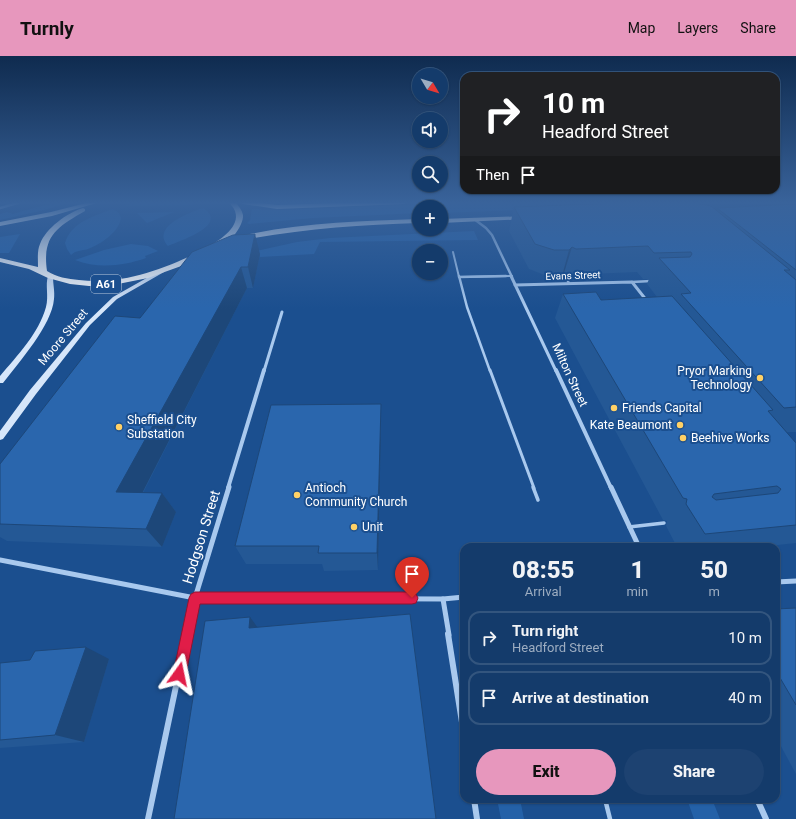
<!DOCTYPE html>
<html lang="en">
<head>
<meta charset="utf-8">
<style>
  :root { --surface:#143b6b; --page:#1d4271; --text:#f1f3f6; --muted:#9dadc1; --line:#33557e; --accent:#e797bd }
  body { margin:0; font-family:Roboto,sans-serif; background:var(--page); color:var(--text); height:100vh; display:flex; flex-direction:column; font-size:15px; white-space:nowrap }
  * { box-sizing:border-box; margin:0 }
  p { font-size:13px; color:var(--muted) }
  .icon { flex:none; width:22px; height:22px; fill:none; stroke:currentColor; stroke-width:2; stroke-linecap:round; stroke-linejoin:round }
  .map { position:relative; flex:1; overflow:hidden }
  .sheet { position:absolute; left:460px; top:487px; width:320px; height:260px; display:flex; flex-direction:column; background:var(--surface); border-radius:12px; box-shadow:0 1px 3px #0004,0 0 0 1px var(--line) }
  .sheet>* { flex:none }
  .guide { position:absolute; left:460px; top:16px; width:320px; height:122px; border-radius:12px; box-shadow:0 1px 3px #0004,0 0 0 1px var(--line); background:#202124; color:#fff; overflow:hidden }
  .needle { width:26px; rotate:128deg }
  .controls { position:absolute; left:412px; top:12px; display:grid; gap:8px }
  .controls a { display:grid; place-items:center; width:36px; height:36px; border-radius:50%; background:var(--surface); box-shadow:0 1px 3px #0004,0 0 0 1px var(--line); font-size:20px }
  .pin { position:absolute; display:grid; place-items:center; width:34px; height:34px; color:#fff; margin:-41px -17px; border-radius:50% 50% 50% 0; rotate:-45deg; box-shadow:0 0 4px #0007 }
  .pin .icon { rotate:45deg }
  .me { position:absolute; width:44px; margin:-22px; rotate:12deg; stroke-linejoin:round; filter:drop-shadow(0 0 3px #0008) }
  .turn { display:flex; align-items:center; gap:14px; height:84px; padding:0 16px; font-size:18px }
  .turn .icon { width:52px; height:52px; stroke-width:2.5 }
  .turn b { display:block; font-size:28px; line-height:34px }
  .then { display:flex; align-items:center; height:38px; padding:0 16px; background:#0003; gap:8px; font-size:15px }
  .eta { display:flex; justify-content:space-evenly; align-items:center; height:68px; text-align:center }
  .eta b { font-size:24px; font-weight:800; line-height:28px }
  .action { display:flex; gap:8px; margin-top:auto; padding:8px 16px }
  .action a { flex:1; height:46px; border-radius:24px; background:var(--accent); color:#111; font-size:16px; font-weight:800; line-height:46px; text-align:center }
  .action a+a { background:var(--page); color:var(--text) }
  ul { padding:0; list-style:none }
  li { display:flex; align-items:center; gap:12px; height:54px; margin:0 8px 6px; padding:0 8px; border:2px solid var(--line); border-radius:12px }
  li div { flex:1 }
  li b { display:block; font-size:15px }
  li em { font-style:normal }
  header { display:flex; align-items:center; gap:24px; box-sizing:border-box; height:56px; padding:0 20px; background:var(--accent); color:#111 }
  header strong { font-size:19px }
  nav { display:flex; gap:22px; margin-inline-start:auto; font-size:14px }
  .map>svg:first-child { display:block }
  .green { fill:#2461a8 }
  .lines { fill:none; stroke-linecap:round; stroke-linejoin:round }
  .lane-far4 { stroke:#a9c9ee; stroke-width:2 }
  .lane-far3 { stroke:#a9c9ee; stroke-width:2.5 }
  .lane-far2 { stroke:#a9c9ee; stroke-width:3 }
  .lane-far1 { stroke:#a9c9ee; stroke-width:3.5 }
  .lane { stroke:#a9c9ee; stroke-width:4.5 }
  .street-far4 { stroke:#a9c9ee; stroke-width:2.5 }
  .street-far3 { stroke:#a9c9ee; stroke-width:3 }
  .street-far2 { stroke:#a9c9ee; stroke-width:4 }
  .street-far1 { stroke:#a9c9ee; stroke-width:5 }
  .street { stroke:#a9c9ee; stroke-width:6 }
  .secondary { fill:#d6e6fa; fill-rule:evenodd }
  .highway { fill:#fff; fill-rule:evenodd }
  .wall { fill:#245895 }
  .shaded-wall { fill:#1d4779 }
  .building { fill:#2a66ad; stroke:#1d4779; fill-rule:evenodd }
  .route { fill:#e11d48; stroke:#92132f }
  .poi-dot { fill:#ffd166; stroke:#1b4f8f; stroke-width:1.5 }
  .labels { text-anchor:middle; stroke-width:4; stroke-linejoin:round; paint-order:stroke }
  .far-street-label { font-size:10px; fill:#fff; stroke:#1b4f8f }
  .shield { fill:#1b4f8f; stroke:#bbcadd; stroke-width:1 }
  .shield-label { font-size:11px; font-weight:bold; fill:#fff }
  .street-label { font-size:12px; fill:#fff; stroke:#1b4f8f }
  .poi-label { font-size:12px; fill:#fff; stroke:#1b4f8f; text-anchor:start }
  .near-street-label { font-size:14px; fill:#fff; stroke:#1b4f8f }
</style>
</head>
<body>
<header>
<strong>Turnly</strong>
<nav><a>Map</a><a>Layers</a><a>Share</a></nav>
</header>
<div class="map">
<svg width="796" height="763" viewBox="0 0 796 763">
  <rect width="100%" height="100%" fill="#1b4f8f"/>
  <g class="green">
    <path d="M62,146h10l-32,9 -40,9v-6l7,-2 6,2 24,-7z"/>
    <path d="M137,146h52l4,2 -1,1 -68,1z"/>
    <path d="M486,146h244l-289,11v-6h-22v6l-106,5 -64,6 -2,-1 3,-3 2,-11 26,1z"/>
    <path d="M203,152c27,17 -24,33 -35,38 -17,-19 20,-33 35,-38z"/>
    <path d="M113,153l6,4 2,5c-2,14 -20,26 -33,31 -7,2 -12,1 -17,6l-4,-6 -2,-6c7,-22 30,-27 48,-34z"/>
    <path d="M174,156l-27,11 -10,-10z"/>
    <path d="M474,175l4,9 -158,2 -6,12 -54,3v-3l-22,1 59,-13 33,-4z"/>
    <path d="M20,178l-11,19h-9v-16z"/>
    <path d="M131,188l17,2 10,5 -13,5 1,2c-23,8 -48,11 -71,2l29,-10z"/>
    <path d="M497,743h23l4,20h-23z"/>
    <path d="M687,743h25l8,20h-26z"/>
  </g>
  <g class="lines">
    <g class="lane-far4">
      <path d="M453,196l6,25"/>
      <path d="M564,219l1,2"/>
      <path d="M459,221l53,-1"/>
    </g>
    <g class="lane-far3">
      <path d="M459,220l8,31 23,64"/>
      <path d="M565,220l4,7"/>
      <path d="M459,221l47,-1"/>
      <path d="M632,226l19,-1"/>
    </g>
    <path class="lane-far2" d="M490,314l44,118"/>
    <g class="lane-far1">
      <path d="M533,431l5,13"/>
      <path d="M629,471l35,-4"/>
    </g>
    <path class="lane" d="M605,743l5,20"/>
    <g class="street-far4">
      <path d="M0,152l21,-6"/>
      <path d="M474,163l12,9 6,7 20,42"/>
    </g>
    <g class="street-far3">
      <path d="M511,220l45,95"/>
      <path d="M515,229l117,-3 15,19"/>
      <path d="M264,315l18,-59"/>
    </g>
    <g class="street-far2">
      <path d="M556,314l55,118"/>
      <path d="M228,432l36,-118"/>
    </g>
    <g class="street-far1">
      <path d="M611,431l28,60"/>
      <path d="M0,504l195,38 248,1 21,-2"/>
      <path d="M776,526l20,-1"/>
      <path d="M443,543l6,36"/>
      <path d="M187,579l8,-37 34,-111"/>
    </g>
    <g class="street">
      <path d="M448,578l16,101"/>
      <path d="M474,743l3,20"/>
      <path d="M757,743l9,20"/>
      <path d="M148,763l39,-185"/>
    </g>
    <g class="secondary">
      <path d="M159,215l5,1 -47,27 -27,26 -54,69 -33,45 -3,1v-9l30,-41 56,-67 27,-26z"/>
      <path d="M48,220l5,1c0,7 2,15 1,22 -2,26 -35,63 -51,84h-3v-7c17,-20 39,-43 46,-69 3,-11 -1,-22 2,-31z"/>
    </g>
    <g class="highway">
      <path d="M90,146h10l-48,14 -52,10v-4l51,-10z"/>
      <path d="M229,146h6c4,4 7,8 8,13 1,12 -18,35 -30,33v-4c11,-7 29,-20 21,-35 -1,-2 -4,-5 -5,-7z"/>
      <path d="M240,146h15l22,3 82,-3h48l-3,2 -127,5 -34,-5z"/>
      <path d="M83,152l2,1v2c-28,16 -43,25 -38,60 9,6 21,8 32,9 41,5 79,-9 116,-26h3l4,2 -18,9 -36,13 -40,8h-19l-19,-2 -22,-6 -19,-9 -29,-7v-4l38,9c0,-8 -1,-16 2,-23 6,-16 27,-31 43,-36z"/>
      <path d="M527,160l2,1v2l-88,4v-4z"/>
      <path d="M419,163v4c-61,2 -121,6 -180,18l-4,-2 1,-2c60,-14 122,-16 183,-18z"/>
    </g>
  </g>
  <g class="wall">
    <path d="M796,148v228h-9l9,11v100l-37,4h-82l-11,-21 1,-5 -4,-1 -108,-202 8,-24 38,6 56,-3 -10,-13 2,-5h-6l-6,-7 -69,3 -4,-2 -2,3h-15l-18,-7 -20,-38 5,-24 202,3 1,-2z"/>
    <path d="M260,198l-7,34h-6l-104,205h19l14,19 -14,35 -155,-6 -7,-4v-73l140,-146z"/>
    <path d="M381,348v21l-3,145 -54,1 -2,-7h-76l-11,-18z"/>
    <path d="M796,552v166l-20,-37v-128z"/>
    <path d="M109,603l-25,83 -84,6v-85l30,-3z"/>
  </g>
  <g class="shaded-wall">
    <path d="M255,178l5,20 -7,34 -5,-21z"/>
    <path d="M572,191l-8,26 -2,3 7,-26z"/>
    <path d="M241,211l6,21 -114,223 -17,-19z"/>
    <path d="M381,348v21l-3,145 -1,-17z"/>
    <path d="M162,437l14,19 -14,35 -16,-18z"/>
    <path d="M250,561l13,18 -14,-7z"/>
    <path d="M86,591l23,12 -25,83 -29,-7z"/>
  </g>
  <g class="building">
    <path d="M645,146h44l22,4 79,64h-6l12,10v127l-12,1 -103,-114 10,-1 -32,-35 31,-1 2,-3 -1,-2 -37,1 -6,-7 -72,3 -4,-2 -3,3h-15l-19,-6 -21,-37z"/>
    <path d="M796,148v66l-79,-62z"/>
    <path d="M255,178l-7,33h-7l-125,225 46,1 -16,36 -146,-5v-60l115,-148 25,2 52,-66 41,-17z"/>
    <path d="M596,236l5,8 71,-4 101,114 -5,1 28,32v82l-91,9 -19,-30 1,-5 -4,-1 -120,-204zM777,430l4,3 -3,4 -62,7 -4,-3 2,-3z"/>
    <path d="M381,348l-4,149h-59l1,-7h-84l36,-141z"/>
    <path d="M796,552v97l-20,-34v-62z"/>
    <path d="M410,558l26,205h-262l31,-198 45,-4 -1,11z"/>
    <path d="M86,591l-31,88 -55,5v-77l30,-3 5,-9z"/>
  </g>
  <linearGradient id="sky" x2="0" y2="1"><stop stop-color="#0f2b4f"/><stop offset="0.58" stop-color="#39639b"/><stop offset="1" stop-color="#39639b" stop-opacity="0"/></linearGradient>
  <rect width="796" height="253" fill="url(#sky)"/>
  <path class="route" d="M195,536h217l4,2 2,4 -2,5 -4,1h-212l-14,70 -2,5 -5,2 -5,-2 -1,-5 16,-76 2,-4z"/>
  <g class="poi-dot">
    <circle cx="760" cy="322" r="4"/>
    <circle cx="614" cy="352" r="4"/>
    <circle cx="680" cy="369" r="4"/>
    <circle cx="119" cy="371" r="4"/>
    <circle cx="683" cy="382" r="4"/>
    <circle cx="297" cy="439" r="4"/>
    <circle cx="354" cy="471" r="4"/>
  </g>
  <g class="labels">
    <g class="far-street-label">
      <text transform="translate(573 219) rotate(-2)" y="4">Evans Street</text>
    </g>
    <rect class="shield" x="91" y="219" width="30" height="18" rx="3"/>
    <g class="shield-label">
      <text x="106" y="232">A61</text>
    </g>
    <g class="street-label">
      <text transform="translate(63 281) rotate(-50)" y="4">Moore Street</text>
      <text transform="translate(570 319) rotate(65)" y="4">Milton Street</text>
    </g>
    <g class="poi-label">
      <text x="752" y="319" text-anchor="end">Pryor Marking<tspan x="752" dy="14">Technology</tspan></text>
      <text x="622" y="356">Friends Capital</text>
      <text x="127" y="368">Sheffield City<tspan x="127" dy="14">Substation</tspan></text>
      <text x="672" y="373" text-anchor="end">Kate Beaumont</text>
      <text x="691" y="386">Beehive Works</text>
      <text x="305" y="436">Antioch<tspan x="305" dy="14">Community Church</tspan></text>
      <text x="362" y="475">Unit</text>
    </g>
    <g class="near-street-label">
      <text transform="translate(201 481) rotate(-73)" y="5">Hodgson Street</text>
    </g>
  </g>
</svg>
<div class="controls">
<a><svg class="needle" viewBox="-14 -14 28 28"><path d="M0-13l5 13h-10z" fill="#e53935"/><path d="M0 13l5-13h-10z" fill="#9dadc1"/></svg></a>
<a><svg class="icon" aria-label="sound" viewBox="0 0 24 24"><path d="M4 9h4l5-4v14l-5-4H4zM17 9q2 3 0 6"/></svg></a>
<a><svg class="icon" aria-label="search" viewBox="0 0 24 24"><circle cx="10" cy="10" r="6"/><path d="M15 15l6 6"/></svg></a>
<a>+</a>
<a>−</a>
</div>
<div class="pin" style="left:412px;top:542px;background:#d93025"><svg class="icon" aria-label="arrive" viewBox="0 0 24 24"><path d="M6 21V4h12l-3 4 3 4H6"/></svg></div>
<svg class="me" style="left:179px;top:618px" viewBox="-20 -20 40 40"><path d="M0-17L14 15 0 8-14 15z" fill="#e11d48" stroke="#fff" stroke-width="4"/></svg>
<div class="guide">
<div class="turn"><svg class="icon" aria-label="right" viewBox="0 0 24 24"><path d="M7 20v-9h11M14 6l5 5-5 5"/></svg><div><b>10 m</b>Headford Street</div></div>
<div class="then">Then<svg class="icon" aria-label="arrive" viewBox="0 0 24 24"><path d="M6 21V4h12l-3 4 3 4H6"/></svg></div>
</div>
<section class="sheet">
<div class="eta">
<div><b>08:55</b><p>Arrival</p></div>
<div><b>1</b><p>min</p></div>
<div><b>50</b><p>m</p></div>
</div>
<ul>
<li><svg class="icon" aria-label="right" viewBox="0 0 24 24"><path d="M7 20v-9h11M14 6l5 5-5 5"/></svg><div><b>Turn right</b><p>Headford Street</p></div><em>10 m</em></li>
<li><svg class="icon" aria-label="arrive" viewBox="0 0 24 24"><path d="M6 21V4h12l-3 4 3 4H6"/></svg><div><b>Arrive at destination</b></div><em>40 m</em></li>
</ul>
<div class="action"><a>Exit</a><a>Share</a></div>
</section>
</div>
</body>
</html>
